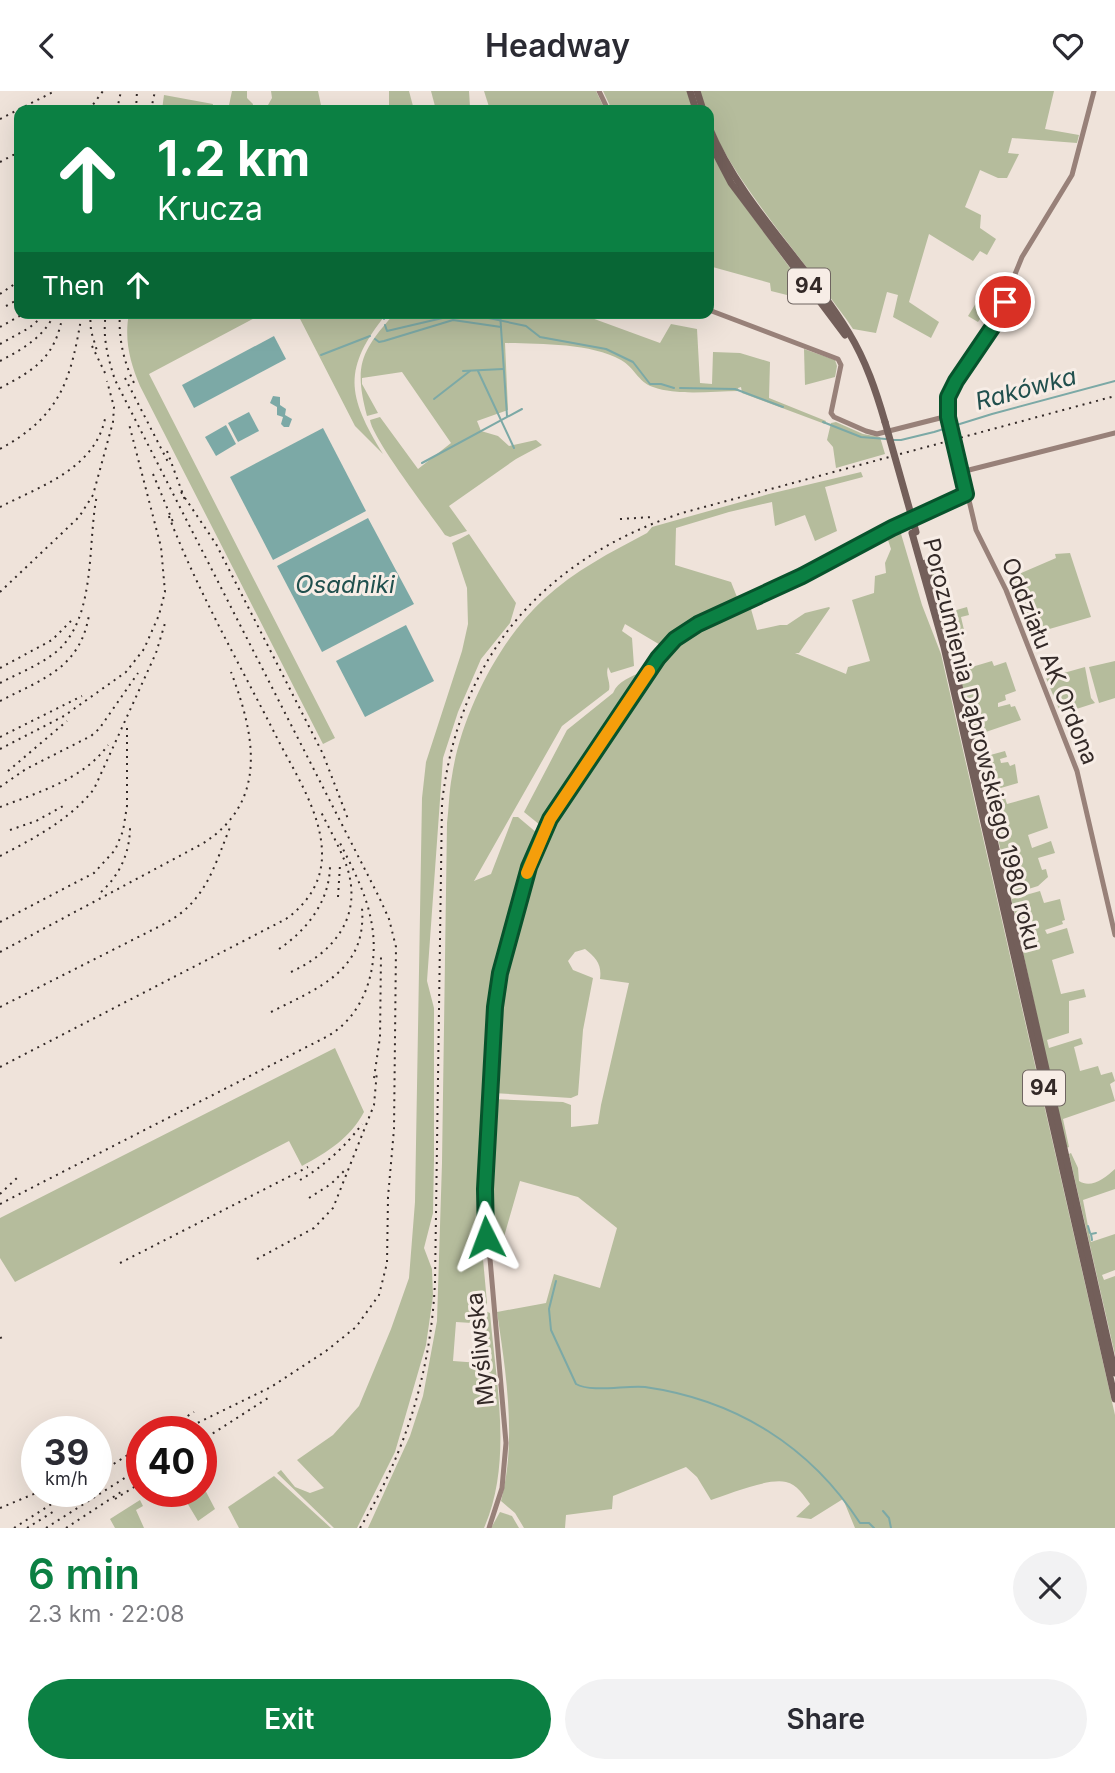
<!DOCTYPE html>
<html lang="en">
<head>
<meta charset="utf-8">
<style>
  :root { --surface:#fff; --page:#f2f2f3; --text:#2b2b33; --muted:#7c7c81; --accent:#0b8043 }
  body { margin:0; font-family:Inter,sans-serif; background:var(--page); color:var(--text); height:100vh; display:flex; flex-direction:column; font-size:26px; white-space:nowrap }
  * { box-sizing:border-box; margin:0 }
  p { font-size:23px; color:var(--muted) }
  .icon { flex:none; width:38px; height:38px; fill:none; stroke:currentColor; stroke-width:2; stroke-linecap:round; stroke-linejoin:round }
  .map { position:relative; height:1437px; overflow:hidden }
  .drawer { display:flex; flex-direction:column; background:var(--surface); flex:1 }
  .drawer>* { flex:none }
  .top-card { position:absolute; left:14px; top:14px; width:700px; height:214px; border-radius:14px; box-shadow:0 7px 28px #0002; background:#0b8043; color:#fff; overflow:hidden }
  .speed { position:absolute; left:21px; top:1325px; display:flex; gap:14px; font-size:35px; font-weight:700; text-align:center }
  .speed>* { display:grid; place-content:center; width:91px; height:91px; border-radius:50%; background:var(--surface); box-shadow:0 7px 28px #0002; line-height:1 }
  .speed small { font-size:18px; font-weight:400 }
  .speed .limit { border:10px solid #d22; background:#fff; color:#111 }
  .pin { position:absolute; display:grid; place-items:center; width:60px; height:60px; color:#fff; margin:-30px; border:4px solid #fff; border-radius:50%; box-shadow:0 2px 7px #0007 }
  .me { position:absolute; width:77px; margin:-38px; rotate:357deg; stroke-linejoin:round; filter:drop-shadow(0 0 5px #0008) }
  .turn { display:flex; align-items:center; gap:24px; height:147px; padding:0 28px; font-size:32px }
  .turn .icon { width:91px; height:91px; stroke-width:2.5 }
  .turn b { display:block; font-size:49px; line-height:60px }
  .then { display:flex; align-items:center; height:66px; padding:0 28px; background:#0003; gap:14px; font-size:26px }
  .round { display:grid; place-items:center; flex:none; width:74px; height:74px; border-radius:37px; background:var(--page) }
  .headline { display:flex; align-items:center; justify-content:space-between; height:119px; padding:0 28px }
  h1 { font-size:42px; font-weight:600; line-height:52px; color:var(--accent) }
  .primary-button { display:flex; gap:14px; margin-top:auto; padding:14px 28px }
  .primary-button a { flex:1; height:80px; border-radius:42px; background:var(--accent); color:#fff; font-size:28px; font-weight:600; line-height:80px; text-align:center }
  .primary-button a+a { background:var(--page); color:var(--text) }
  header { display:flex; justify-content:space-between; align-items:center; height:91px; padding:0 28px; background:var(--surface); font-size:32px; font-weight:600 }
  .map>svg:first-child { display:block }
  .green { fill:#b5bc9c }
  .water { fill:#7ca9a6 }
  .lines { fill:none; stroke-linecap:round; stroke-linejoin:round }
  .stream { stroke:#7ca9a6; stroke-width:2 }
  .secondary { stroke:#988179; stroke-width:5 }
  .primary { stroke:#735f5a; stroke-width:7 }
  .rail { stroke:#332927; stroke-width:2; stroke-dasharray:2 5; stroke-linecap:butt }
  .primary-bridge { stroke:#735f5a; stroke-width:7 }
  .route-casing { stroke:#07532c; stroke-width:18 }
  .route { stroke:#0b8043; stroke-width:12 }
  .slow { stroke:#f59e0b; stroke-width:12 }
  .labels { text-anchor:middle; stroke-width:6; stroke-linejoin:round; paint-order:stroke }
  .shield { fill:#f7ede6; stroke:#6e6460; stroke-width:2 }
  .shield-label { font-size:21px; font-weight:bold; fill:#332927 }
  .street-label { font-size:23px; fill:#332927; stroke:#f7ede6 }
  .water-label { font-size:24px; font-style:italic; fill:#21504e; stroke:#f7ede6 }
</style>
</head>
<body>
<header><svg class="icon" aria-label="back" viewBox="0 0 24 24"><path d="M15 5l-7 7 7 7"/></svg>Headway<svg class="icon" aria-label="heart" viewBox="0 0 24 24"><path d="M12 20l-8-8c-3-5 5-10 8-4 3-6 11-1 8 4z"/></svg></header>
<div class="map">
<svg width="1115" height="1437" viewBox="0 0 1115 1437">
  <rect width="100%" height="100%" fill="#efe3da"/>
  <g class="green">
    <path d="M232,0h15v7l6,6 -1,6h-24z"/>
    <path d="M271,0h47l4,19h-51l-3,-5 4,-7z"/>
    <path d="M389,0h20l5,19h-25z"/>
    <path d="M431,0h38l1,16 -8,3h-26z"/>
    <path d="M484,0h112l9,19h-115z"/>
    <path d="M603,0h84l6,19h-81z"/>
    <path d="M700,0h354l-9,38 34,6 -2,8 -65,-5 -4,15 11,1 -12,24h-9l-18,-8 -15,37 16,8 -1,13 16,11 -9,16 -7,-4 -7,10 -44,-27 -20,68 30,20 -8,16 -38,-21 5,-22 -11,-3 -11,41 -23,-4c-29,-45 -144,-174 -144,-219h-3z"/>
    <path d="M164,4l49,9 -1,6h-50z"/>
    <path d="M709,58l23,40 83,113 -44,-11 -1,-8 -61,-17z"/>
    <path d="M978,209l10,7 -10,15 -10,-6z"/>
    <path d="M129,222h135l-115,61 186,364 -12,6 -183,-358c-10,-24 -16,-46 -11,-73z"/>
    <path d="M297,222h90c-45,56 -40,82 -4,141l-28,-28z"/>
    <path d="M395,222h183l82,30 11,-19 26,5 3,54 12,1 1,-32 27,1 30,9 -1,36 57,23 -1,3 -83,-31 -1,-6 -3,1 1,3c-27,0 -61,5 -86,-4 -15,-5 -19,-20 -32,-27 -31,-17 -81,-16 -116,-17l3,67 -31,11 4,10 17,5 11,10 27,-6 6,5 -26,14 -67,47 18,25 -17,6 -5,-2c-14,-20 -73,-97 -75,-115l10,-3 38,52 33,-26 -49,-71 -40,6v6l16,29 -11,3c-13,-50 -7,-64 28,-103z"/>
    <path d="M804,258l31,11 2,6 -2,11 -30,8z"/>
    <path d="M836,331l27,12 17,3 5,17 -49,14 -3,-21 -6,-7 4,-17z"/>
    <path d="M861,381l2,5 -38,10 12,44 -22,10 -10,-26 -30,11 -3,-24 -43,10 -53,16 -1,37 56,17 8,20 -56,27 -21,17 -37,-22 -3,7 10,7 2,28 -23,7 -3,-6c-3,9 3,14 1,23l-47,36 -88,155 17,-7 22,-57h5l19,16 -25,78 -19,75 -5,44 -8,196 7,77 -1,3 -3,-2 -8,3 -3,16 -16,-1 -3,39 27,2 2,-39 -6,-1 2,-11 5,-2 7,3c6,71 23,148 -6,215h-116l42,-92 13,-40 14,-75 5,-158 5,-340c2,-15 2,-32 5,-47 9,-61 47,-136 92,-177 30,-28 67,-47 103,-66l5,-6 117,-33z"/>
    <path d="M899,436l23,78 19,49 174,761v113h-260l-12,-29 -32,20 -15,-2 14,-13c-6,-8 -13,-20 -24,-22 -19,-4 -57,12 -75,18l-14,-23 -11,-10 -73,29 -1,13 -46,6 -1,13h-41l-9,-15 -14,-12c16,-61 5,-128 -4,-189l49,-9 8,-29 46,14 17,-60 -39,-31 -58,-16 -23,80c-13,-52 -7,-107 -4,-162l70,3 8,3v22l27,-3 3,-19 28,-122 -29,-4c2,-15 -4,-21 -15,-30l-10,3 -7,9 5,9 20,8 -10,52 -5,65 -7,3 -78,-5 11,-127 31,-108 24,-48 104,-154c23,-27 54,-39 86,-54l8,28 23,-5h7l18,-12 24,-6 1,1 -31,45h-4l51,21 2,-7 22,-6 -18,-61 22,-7 1,-17 11,-3 -1,-10 6,-14 -5,-15z"/>
    <path d="M469,443l47,69 -6,20 -29,36 -23,53 -15,46 -16,223 7,27v151l-1,54 -9,35 8,21 1,27 -7,49 -31,107 -38,76h-23l-57,-55 4,-3 14,17 15,6 14,-5 -27,-28 36,-25 26,-29 32,-77 18,-51 6,-76 7,-404 4,-36 36,-111 6,-27 -1,-36 -15,-45z"/>
    <path d="M1070,462l21,64 -59,17 -3,-2 -22,-53 49,-21 -1,-4z"/>
    <path d="M933,471l13,51 21,-6 2,8 -8,2 3,13 -11,4 12,35 27,-8 2,5 12,-4 10,29 -11,4 1,5 -8,3v4l12,-3 1,3 4,-1 6,14 -44,15 6,22 22,-6 2,6 -7,2 1,4 7,-1 2,4 5,-2 3,19 -31,9 -36,-154 -23,-75z"/>
    <path d="M1115,570v37l-16,5 -10,-36z"/>
    <path d="M1085,576l6,31 4,5 -34,11 -15,-36z"/>
    <path d="M643,580c-3,14 -16,22 -22,35l-81,119 -16,-13 43,-82 46,-37c5,-12 18,-16 30,-22z"/>
    <path d="M1039,704l9,33 -20,7 4,13 19,-7 4,12 -17,5 4,12 4,-1 2,8 -10,9 -28,9 2,4 28,-8 4,12 16,-4 5,21 -3,1 1,3 -18,6 2,4 20,-6 7,25 -22,7 9,34 23,-5 2,8 -17,4v32l-22,7 2,8 32,-10 2,6 -9,3 6,24 18,-5 3,9 11,-3 3,9 -5,3 5,17 -52,18 6,28 -3,1 -76,-346 15,-4 2,6z"/>
    <path d="M335,957l29,64c-14,26 -36,40 -62,54l-13,-25 -274,141 -15,-24v-40z"/>
    <path d="M1071,1062l7,15 1,13c12,8 26,-3 36,-12v20l-32,11 8,42 24,-8v36l-13,5 2,5 11,-4v79l-46,-201z"/>
    <path d="M274,1385l57,52h-92l-11,-21z"/>
    <path d="M201,1391l14,27 -17,12 -18,-30h21z"/>
    <path d="M140,1409l3,6 -7,4 8,18h-29l-5,-9z"/>
    <path d="M500,1421l12,4 7,12h-28z"/>
  </g>
  <g class="water">
    <path d="M274,245l12,23 -92,49 -12,-23z"/>
    <path d="M273,305l7,1v8l6,4 -1,6 7,4 -3,8h-5l-3,-3 2,-7 -6,-2v-8l-7,-4z"/>
    <path d="M249,321l10,19 -21,11 -10,-19z"/>
    <path d="M226,334l10,19 -20,12 -11,-19z"/>
    <path d="M323,337l43,83 -93,49 -43,-83z"/>
    <path d="M368,427l46,86 -92,48 -45,-86z"/>
    <path d="M406,534l28,56 -69,36 -29,-56z"/>
  </g>
  <g class="lines">
    <g class="stream">
      <path d="M380,222l4,6"/>
      <path d="M465,222l61,13 14,11 66,12 27,13 17,22h11l13,4"/>
      <path d="M500,222l7,103"/>
      <path d="M385,234l2,6 77,-18"/>
      <path d="M375,248l4,3 5,-1 69,-21 48,7"/>
      <path d="M321,264l49,-19"/>
      <path d="M463,280l40,-2"/>
      <path d="M478,280l36,77"/>
      <path d="M680,297l55,1 48,18"/>
      <path d="M434,308l36,-28"/>
      <path d="M823,331l38,15 25,2"/>
      <path d="M891,349h10l33,-8 58,-18 123,-33"/>
      <path d="M422,372l100,-54"/>
      <path d="M1088,1135l2,7"/>
      <path d="M1092,1149l-1,-6 5,-1"/>
      <path d="M556,1190l-7,28 2,21 25,54c16,9 50,1 69,3 91,13 165,59 215,136h9l5,5"/>
      <path d="M883,1420l6,7 2,10"/>
    </g>
    <g class="secondary">
      <path d="M599,0l9,19"/>
      <path d="M1094,0l-22,84 -50,82 -28,68 -41,60 -4,12 -1,14 28,119 30,60 71,181 38,164"/>
      <path d="M709,219l129,49 3,6 -10,48 3,4 32,14 11,3 71,-18"/>
      <path d="M961,381l154,-39"/>
      <path d="M489,1437l13,-40 4,-45 -21,-242 10,-194 5,-34 29,-106 21,-48 108,-161 17,-19 23,-15 103,-48 94,-49 71,-33"/>
    </g>
    <g class="primary">
      <path d="M690,0l6,19"/>
      <path d="M697,0l6,19"/>
      <path d="M709,36c32,78 97,135 140,206 17,28 27,58 36,89"/>
      <path d="M709,50l22,42 114,152"/>
      <path d="M912,442l32,114 171,752"/>
      <path d="M925,472l25,83 165,727"/>
    </g>
    <g class="rail">
      <path d="M89,19l14,-19"/>
      <path d="M117,19l4,-19"/>
      <path d="M136,19l1,-19"/>
      <path d="M151,19l4,-19"/>
      <path d="M0,28l55,-28"/>
      <path d="M0,71l19,-10"/>
      <path d="M0,203l19,-13"/>
      <path d="M6,215l13,-7"/>
      <path d="M90,222l1,18 7,23"/>
      <path d="M106,222c-4,24 2,45 9,67l264,517 10,22 7,28 -2,182 -6,68 -1,66 -8,32 -23,32 -30,24 -55,36 -90,44"/>
      <path d="M120,222c-2,25 4,50 15,72"/>
      <path d="M0,236l25,-14"/>
      <path d="M0,253l29,-16 18,-15"/>
      <path d="M92,255l14,29"/>
      <path d="M0,270c23,-12 44,-24 55,-48"/>
      <path d="M125,287l43,84"/>
      <path d="M0,297c37,-19 56,-32 63,-75"/>
      <path d="M0,358c62,-34 71,-70 82,-136"/>
      <path d="M167,360l18,49"/>
      <path d="M153,383l20,48"/>
      <path d="M181,401l35,52 107,210 25,65"/>
      <path d="M0,416c41,-21 94,-38 105,-88"/>
      <path d="M620,428l33,-2"/>
      <path d="M0,501l79,-75 14,-22 20,-73 1,-15 -7,-26"/>
      <path d="M0,577l52,-28 19,-19"/>
      <path d="M0,592c19,-10 40,-18 56,-31 41,-34 31,-109 41,-157"/>
      <path d="M0,610c43,-22 80,-33 89,-86"/>
      <path d="M0,646l82,-41"/>
      <path d="M0,658l64,-33 62,-44 18,-23 15,-34 6,-23 -4,-45 -32,-123"/>
      <path d="M8,680l59,-50"/>
      <path d="M0,696l26,-18 65,-33 8,-7 39,-56"/>
      <path d="M0,716c37,-14 84,-28 108,-62"/>
      <path d="M10,739l26,-9 29,-16"/>
      <path d="M0,765c33,-17 71,-37 94,-67l62,-136 10,-33"/>
      <path d="M101,801c19,-17 29,-40 29,-65"/>
      <path d="M338,806l2,-32"/>
      <path d="M0,831l94,-49 21,-23 8,-19 4,-25v-80"/>
      <path d="M279,858c28,-19 51,-48 51,-84"/>
      <path d="M0,861l202,-108c67,-42 53,-109 29,-172"/>
      <path d="M291,881c43,-20 72,-55 56,-105 -7,-19 -17,-37 -26,-55"/>
      <path d="M0,916l166,-84c41,-23 48,-57 65,-98"/>
      <path d="M271,921c47,-24 96,-41 91,-104"/>
      <path d="M0,976l286,-148c22,-16 37,-38 36,-67 -1,-41 -29,-82 -47,-118 -37,-73 -78,-144 -107,-220"/>
      <path d="M374,987l6,-41 1,-82"/>
      <path d="M300,1089c23,-13 46,-34 62,-56"/>
      <path d="M0,1103l18,-17"/>
      <path d="M309,1107l22,-14 14,-14"/>
      <path d="M0,1113l328,-168c39,-23 52,-73 43,-116 -5,-27 -19,-53 -31,-77"/>
      <path d="M257,1168l57,-31 19,-20 41,-103 3,-34"/>
      <path d="M120,1172l188,-96"/>
      <path d="M0,1247l3,-1"/>
      <path d="M164,1340l30,-19"/>
      <path d="M201,1350l67,-43"/>
      <path d="M96,1384l46,-29"/>
      <path d="M115,1408l27,-17"/>
      <path d="M0,1417l41,-17"/>
      <path d="M14,1437l58,-37"/>
      <path d="M27,1437l29,-18"/>
      <path d="M46,1437l96,-61"/>
      <path d="M66,1437l55,-36"/>
      <path d="M360,1437c46,-76 71,-157 75,-246l7,-479c17,-147 101,-244 240,-290l433,-117"/>
    </g>
    <path class="primary-bridge" d="M885,331l31,110"/>
  </g>
  <g class="lines">
    <g class="route-casing">
      <path id="route" d="M486,1146l-1,-48 10,-182 5,-34 29,-106 21,-48 108,-161 17,-19 23,-15 104,-48 90,-48 74,-34 -18,-77v-20l8,-16 36,-53 13,-26"/>
    </g>
    <use href="#route" class="route"/>
    <path class="slow" d="M527,782l23,-54 99,-148"/>
  </g>
  <g class="labels">
    <g class="shield">
      <rect x="788" y="177.5" width="42" height="35" rx="5"/>
      <rect x="1023" y="979.5" width="42" height="35" rx="5"/>
    </g>
    <g class="shield-label">
      <text x="809" y="202">94</text>
      <text x="1044" y="1004">94</text>
    </g>
    <g class="street-label">
      <text transform="translate(1050 570) rotate(68)" y="8">Oddziału AK Ordona</text>
      <text transform="translate(982 653) rotate(76)" y="8">Porozumienia Dąbrowskiego 1980 roku</text>
      <text transform="translate(480 1258) rotate(-96)" y="8">Myśliwska</text>
    </g>
    <g class="water-label">
      <text transform="translate(1026 298) rotate(-15)" y="8">Rakówka</text>
      <text x="345" y="502">Osadniki</text>
    </g>
  </g>
</svg>
<div class="speed"><div>39<small>km/h</small></div><div class="limit">40</div></div>
<div class="pin" style="left:1005px;top:211px;background:#d93025"><svg class="icon" aria-label="arrive" viewBox="0 0 24 24"><path d="M6 21V4h12l-3 4 3 4H6"/></svg></div>
<svg class="me" style="left:486px;top:1146px" viewBox="-20 -20 40 40"><path d="M0-17L14 15 0 8-14 15z" fill="#0b8043" stroke="#fff" stroke-width="4"/></svg>
<div class="top-card">
<div class="turn"><svg class="icon" aria-label="ahead" viewBox="0 0 24 24"><path d="M12 20V5M6 11l6-6 6 6"/></svg><div><b>1.2 km</b>Krucza</div></div>
<div class="then">Then<svg class="icon" aria-label="ahead" viewBox="0 0 24 24"><path d="M12 20V5M6 11l6-6 6 6"/></svg></div>
</div>
</div>
<section class="drawer">
<div class="headline"><div><h1>6 min</h1><p>2.3 km · 22:08</p></div><a class="round"><svg class="icon" aria-label="close" viewBox="0 0 24 24"><path d="M6 6l12 12M18 6L6 18"/></svg></a></div>
<div class="primary-button"><a>Exit</a><a>Share</a></div>
</section>
</body>
</html>
